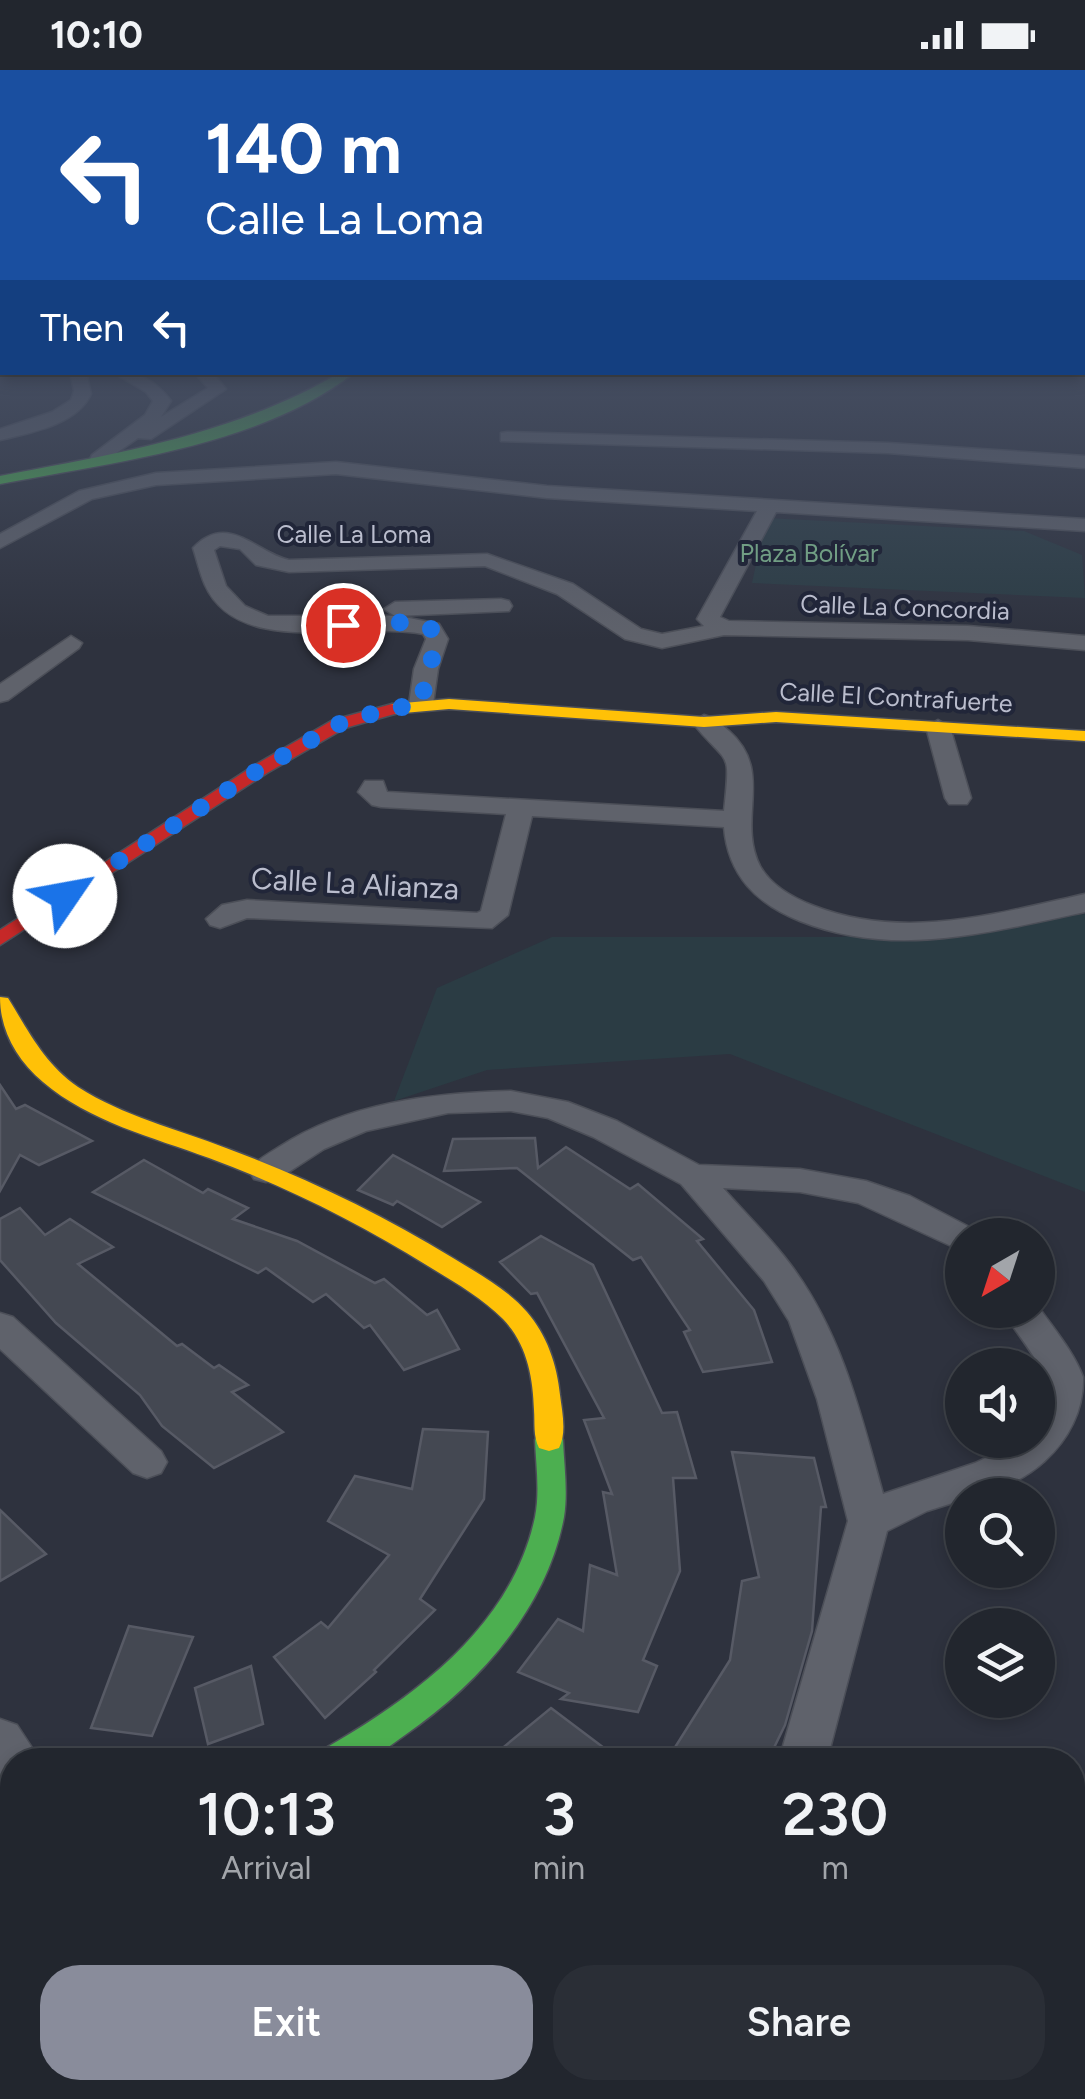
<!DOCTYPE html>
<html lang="en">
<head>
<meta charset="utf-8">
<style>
  :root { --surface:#22262e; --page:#2a2e36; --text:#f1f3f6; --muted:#a2a5aa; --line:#3f434a; --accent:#898c9b }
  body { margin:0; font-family:Figtree,sans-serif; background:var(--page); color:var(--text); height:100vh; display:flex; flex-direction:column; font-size:38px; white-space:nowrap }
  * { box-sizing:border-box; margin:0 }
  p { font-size:32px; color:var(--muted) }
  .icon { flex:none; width:55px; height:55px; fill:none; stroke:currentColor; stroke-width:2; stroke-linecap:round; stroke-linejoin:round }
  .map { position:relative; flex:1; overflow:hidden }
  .details { position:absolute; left:0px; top:1678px; width:1085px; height:352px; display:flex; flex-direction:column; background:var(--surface); border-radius:40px 40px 0 0; box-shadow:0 5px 15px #0003,0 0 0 2px var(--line) }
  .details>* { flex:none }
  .hud { position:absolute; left:0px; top:0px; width:1085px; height:305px; box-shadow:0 5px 15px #0003,0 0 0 2px var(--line); background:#1a4fa0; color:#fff; overflow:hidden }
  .needle { width:65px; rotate:219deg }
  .buttons { position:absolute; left:945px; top:1148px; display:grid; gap:20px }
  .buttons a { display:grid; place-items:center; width:110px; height:110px; border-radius:50%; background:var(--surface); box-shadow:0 5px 15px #0003,0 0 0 2px var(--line); font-size:50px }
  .pin { position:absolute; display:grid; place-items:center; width:85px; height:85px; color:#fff; margin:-42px; border:5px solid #fff; border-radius:50%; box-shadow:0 2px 10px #0007 }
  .me { position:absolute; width:110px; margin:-55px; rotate:57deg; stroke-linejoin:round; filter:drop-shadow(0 0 8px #0008) }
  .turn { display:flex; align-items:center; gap:35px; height:210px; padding:0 40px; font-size:45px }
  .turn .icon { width:130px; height:130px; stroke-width:2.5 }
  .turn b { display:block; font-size:70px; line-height:85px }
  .then { display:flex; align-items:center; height:95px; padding:0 40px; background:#0003; gap:20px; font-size:38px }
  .eta { display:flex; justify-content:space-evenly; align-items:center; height:170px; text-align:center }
  .eta b { font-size:60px; font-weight:600; line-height:70px }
  .button { display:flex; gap:20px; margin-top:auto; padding:20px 40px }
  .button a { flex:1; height:115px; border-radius:40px; background:var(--accent); color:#fff; font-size:40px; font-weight:600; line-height:115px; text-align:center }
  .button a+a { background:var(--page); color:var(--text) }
  .status { display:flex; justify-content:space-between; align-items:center; height:70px; padding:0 50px; background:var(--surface); direction:ltr }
  .status svg { height:28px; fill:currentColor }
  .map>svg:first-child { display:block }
  .green { fill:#2b3c44 }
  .building { fill:#444852; stroke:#575a65; stroke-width:2.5 }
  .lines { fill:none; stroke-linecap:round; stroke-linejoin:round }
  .street-casing { stroke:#4c4f58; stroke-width:3 }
  .fast-casing { stroke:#4c4f58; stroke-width:3 }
  .slow-casing { stroke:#4c4f58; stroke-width:3 }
  .jam-casing { stroke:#4c4f58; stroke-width:3 }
  .street { fill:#5f626b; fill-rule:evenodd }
  .fast { fill:#4caf50; fill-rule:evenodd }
  .slow { fill:#ffc107; fill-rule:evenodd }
  .jam { fill:#c62828; fill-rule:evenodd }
  .route { stroke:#1a73e8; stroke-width:18; stroke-dasharray:0 32.4 }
  .labels { text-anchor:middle; stroke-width:8; stroke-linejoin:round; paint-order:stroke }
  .far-street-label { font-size:25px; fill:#babdcd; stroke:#212639 }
  .far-park-label { font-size:25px; fill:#719e84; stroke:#212639 }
  .street-label { font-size:30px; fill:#babdcd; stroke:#212639 }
</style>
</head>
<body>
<div class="status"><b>10:10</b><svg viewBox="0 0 49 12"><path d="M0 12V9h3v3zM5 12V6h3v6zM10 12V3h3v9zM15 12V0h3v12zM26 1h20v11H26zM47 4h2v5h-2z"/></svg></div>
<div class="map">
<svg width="1085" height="2029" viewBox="0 0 1085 2029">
  <rect width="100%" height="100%" fill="#2e323e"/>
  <g class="green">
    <path d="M766,448l258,13 58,24 3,43 -333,-15z"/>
    <path d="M1085,844v278l-355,-138 -243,16 -93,31 43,-113 115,-51h288z"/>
  </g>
  <g class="building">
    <path d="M0,1015l16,24 9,-4 67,36 -53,24 -19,-10 -20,36z"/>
    <path d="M535,1068l3,30 28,-21 64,42 8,-5 65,55 -6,2 57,69 18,52 -69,10 -19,-40 6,-2 -49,-73 -8,3 -116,-92 -73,3 9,-32z"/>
    <path d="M393,1085l87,47 -38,25 -45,-26 -4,4 -35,-15z"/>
    <path d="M144,1090l59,33 5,-4 40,19 -15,11 64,22 78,42 9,-4 43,36 10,-5 22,39 -55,21 -34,-45 -6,3 -38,-34 -13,8 -47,-34 -8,5 -165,-81z"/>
    <path d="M20,1138l25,27 25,-16 43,28 -35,17 99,82 5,-2 32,24 5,-3 29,20 -16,7 51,40 -69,36 -52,-42 -22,-31 -84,-72 -56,-63v-41z"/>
    <path d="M541,1166l52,29 69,148 15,-1 19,66h-23l7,93 -37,89 14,6 -19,46 -77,-13 8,-6 -51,-21 40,-53 25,12 7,-66 27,10 -14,-83 9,2 -28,-74 20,-2 -67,-125 -6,1 -31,-32z"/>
    <path d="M423,1359l65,3 -4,67 -64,100 15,11 -61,60 2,2 -51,46 -51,-61 47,-35 7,6 61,-73 -61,-34 27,-45 57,13z"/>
    <path d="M732,1382l82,6 12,49h-5l-9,124 -27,94 -17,35h-101l63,-100 12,-79 17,-4z"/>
    <path d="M0,1440l46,44 -46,27z"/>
    <path d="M129,1556l64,11 -41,99 -61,-8z"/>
    <path d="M251,1596l12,58 -55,20 -13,-56z"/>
    <path d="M551,1638l69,52h-132z"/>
  </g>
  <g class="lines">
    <g class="street-casing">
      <g id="street">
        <path d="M70,302h16l5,22c-14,31 -61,39 -91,46v-11l52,-17 19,-12 3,-9z"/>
        <path d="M112,302c26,0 43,7 59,29l-10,16 47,-29 -14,-16h18l14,17 -75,50 -13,-1 -39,27 -9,-6 2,-4 53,-40 8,-14 -7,-9z"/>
        <path d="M507,362l381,11 197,13v12l-197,-15 -387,-12v-8z"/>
        <path d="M336,392l211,24 538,33v12l-309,-19 -56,105 9,4 239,5 117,10v14l-117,-10 -244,-5 -62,13 -37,-9 -68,-45 -72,-28 -196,6 -33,-7 -16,-16 -20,-3 -6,4 12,36 19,20 23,10h131l40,8 9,15 -10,30 -5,35 -12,7 -12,-7 5,-35 12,-30 -3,-5c-64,-13 -185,25 -218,-49 -5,-11 -8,-25 -12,-37 35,-37 63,5 96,12l198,-6 86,30 68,45 21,5 42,-8 -7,-7 60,-108 -210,-13 -211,-24 -180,11 -64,14 -92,49v-14l79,-43 77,-18z"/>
        <path d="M501,529l8,2 3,5 -3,5 -114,5 -11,-7 11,-7z"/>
        <path d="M71,566l11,7 -3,5 -71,52 -8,2v-18z"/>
        <path d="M704,645c10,2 17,9 25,16 46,41 7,87 31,135 11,20 33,32 54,40 90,35 181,8 271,-12v18c-96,20 -190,47 -285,9 -43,-17 -72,-45 -76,-94l-192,-11 -24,99 -16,13 -245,-10 -27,10 -10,-3 -4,-6 16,-14 25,-5 230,13 4,-2 25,-97 -125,-7 -9,-2 -14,-13 7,-11h18l4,11 337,19c7,-65 5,-43 -32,-89z"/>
        <path d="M938,650l12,7 21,71 -4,6h-18l-4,-6 -19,-71z"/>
        <path d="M511,1021l57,11 49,19 82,44 101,4 66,12 44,15 65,34 3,5h-16v16l-104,-48 -58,-11 -77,-4c22,25 47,49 67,76 51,67 71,150 93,230l92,-31 48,-23h15c0,-14 8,-16 11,-29 7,-36 -30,-72 -47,-101h36v-4c15,22 36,46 45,71 2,67 -64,118 -121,118v5l-35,11 -40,20 -60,229h-48l69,-239 -31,-122 -28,-78 -25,-40 -83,-97 -88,-47 -45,-19 -37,-7 -63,2 -82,18 -42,18 -46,30 -12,3 -12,-3 -5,-8c7,-11 19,-17 30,-24 68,-44 152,-54 232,-56z"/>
        <path d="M0,1243l13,4 148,134 6,11 -6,11 -14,5 -14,-5 -133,-124z"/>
        <path d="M0,1649l17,6 23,35h-28v20l-12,-4z"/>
        <path d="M354,2018h78l5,11h-78z"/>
        <path d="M486,2018h84l-5,11h-84z"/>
      </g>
    </g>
    <g class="fast-casing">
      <g id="fast">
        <path d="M341,302h14c-93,74 -242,90 -355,112v-8c119,-23 235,-41 341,-104z"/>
        <path d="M549,1359l10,3 4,8c1,25 5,52 1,77 -17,91 -85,167 -159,218 -12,8 -26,21 -39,25 -13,4 -33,0 -47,0l5,-11c91,-52 188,-123 211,-232 5,-25 1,-52 0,-77l4,-8z"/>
      </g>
    </g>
    <g class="slow-casing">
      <g id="slow">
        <path d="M449,629l255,18 72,-5 309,19v10l-309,-19 -72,5 -255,-18 -57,5 -8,-5 8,-5z"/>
        <path d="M0,927l8,1c21,34 36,65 70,89 45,29 99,42 148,61 79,29 155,66 227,110 26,16 54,31 74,54 20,23 30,53 33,83 2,16 7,38 -1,53l-10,3 -10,-3c-6,-12 -4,-25 -5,-38 -1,-33 -7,-66 -31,-91 -22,-22 -49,-37 -75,-53 -69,-43 -143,-80 -219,-108 -57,-21 -119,-36 -166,-76 -27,-23 -43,-52 -43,-85z"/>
      </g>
    </g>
    <g class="jam-casing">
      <path id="jam" d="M392,634l8,5 -2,4 -53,15 -78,45 -267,172v-15l255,-165 78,-45z"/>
    </g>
    <use href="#street" class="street"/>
    <use href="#fast" class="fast"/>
    <use href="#slow" class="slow"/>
    <use href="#jam" class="jam"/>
  </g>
  <linearGradient id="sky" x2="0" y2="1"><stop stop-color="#191c22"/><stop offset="0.5" stop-color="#464f63"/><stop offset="1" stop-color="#464f63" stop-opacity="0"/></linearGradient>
  <rect width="1085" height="570" fill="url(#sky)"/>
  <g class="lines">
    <path class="route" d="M65,826l195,-127 79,-45 45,-14 36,-6 17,-64 -6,-11 -20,-7 -68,3"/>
  </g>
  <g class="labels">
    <g class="far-street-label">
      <text x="354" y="473">Calle La Loma</text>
      <text transform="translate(905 537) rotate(2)" y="9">Calle La Concordia</text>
      <text transform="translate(896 627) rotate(3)" y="9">Calle El Contrafuerte</text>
    </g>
    <g class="far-park-label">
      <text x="809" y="492">Plaza Bolívar</text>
    </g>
    <g class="street-label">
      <text transform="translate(355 814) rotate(3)" y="10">Calle La Alianza</text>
    </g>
  </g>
</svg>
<div class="buttons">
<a><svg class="needle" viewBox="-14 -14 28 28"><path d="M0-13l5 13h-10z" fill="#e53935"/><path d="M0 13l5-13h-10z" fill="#a2a5aa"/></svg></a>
<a><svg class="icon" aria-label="sound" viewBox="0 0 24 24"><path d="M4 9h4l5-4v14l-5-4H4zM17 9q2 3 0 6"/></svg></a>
<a><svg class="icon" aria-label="search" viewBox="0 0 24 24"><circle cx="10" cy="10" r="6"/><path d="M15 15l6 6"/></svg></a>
<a><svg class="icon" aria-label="layers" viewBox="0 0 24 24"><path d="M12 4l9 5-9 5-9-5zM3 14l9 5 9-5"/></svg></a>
</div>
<div class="pin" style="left:343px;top:555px;background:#d93025"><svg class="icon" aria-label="arrive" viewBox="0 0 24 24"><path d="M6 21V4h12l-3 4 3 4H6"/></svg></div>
<svg class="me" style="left:65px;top:826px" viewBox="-20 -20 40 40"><circle r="19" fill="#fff"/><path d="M0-13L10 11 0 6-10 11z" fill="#1a73e8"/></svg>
<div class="hud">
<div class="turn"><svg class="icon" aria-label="left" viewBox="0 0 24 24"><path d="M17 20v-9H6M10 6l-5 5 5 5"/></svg><div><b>140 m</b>Calle La Loma</div></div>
<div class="then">Then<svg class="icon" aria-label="left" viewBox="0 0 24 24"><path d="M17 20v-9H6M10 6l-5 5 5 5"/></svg></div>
</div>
<section class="details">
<div class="eta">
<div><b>10:13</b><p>Arrival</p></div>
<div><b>3</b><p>min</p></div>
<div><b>230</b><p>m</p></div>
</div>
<div class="button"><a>Exit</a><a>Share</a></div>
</section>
</div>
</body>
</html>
